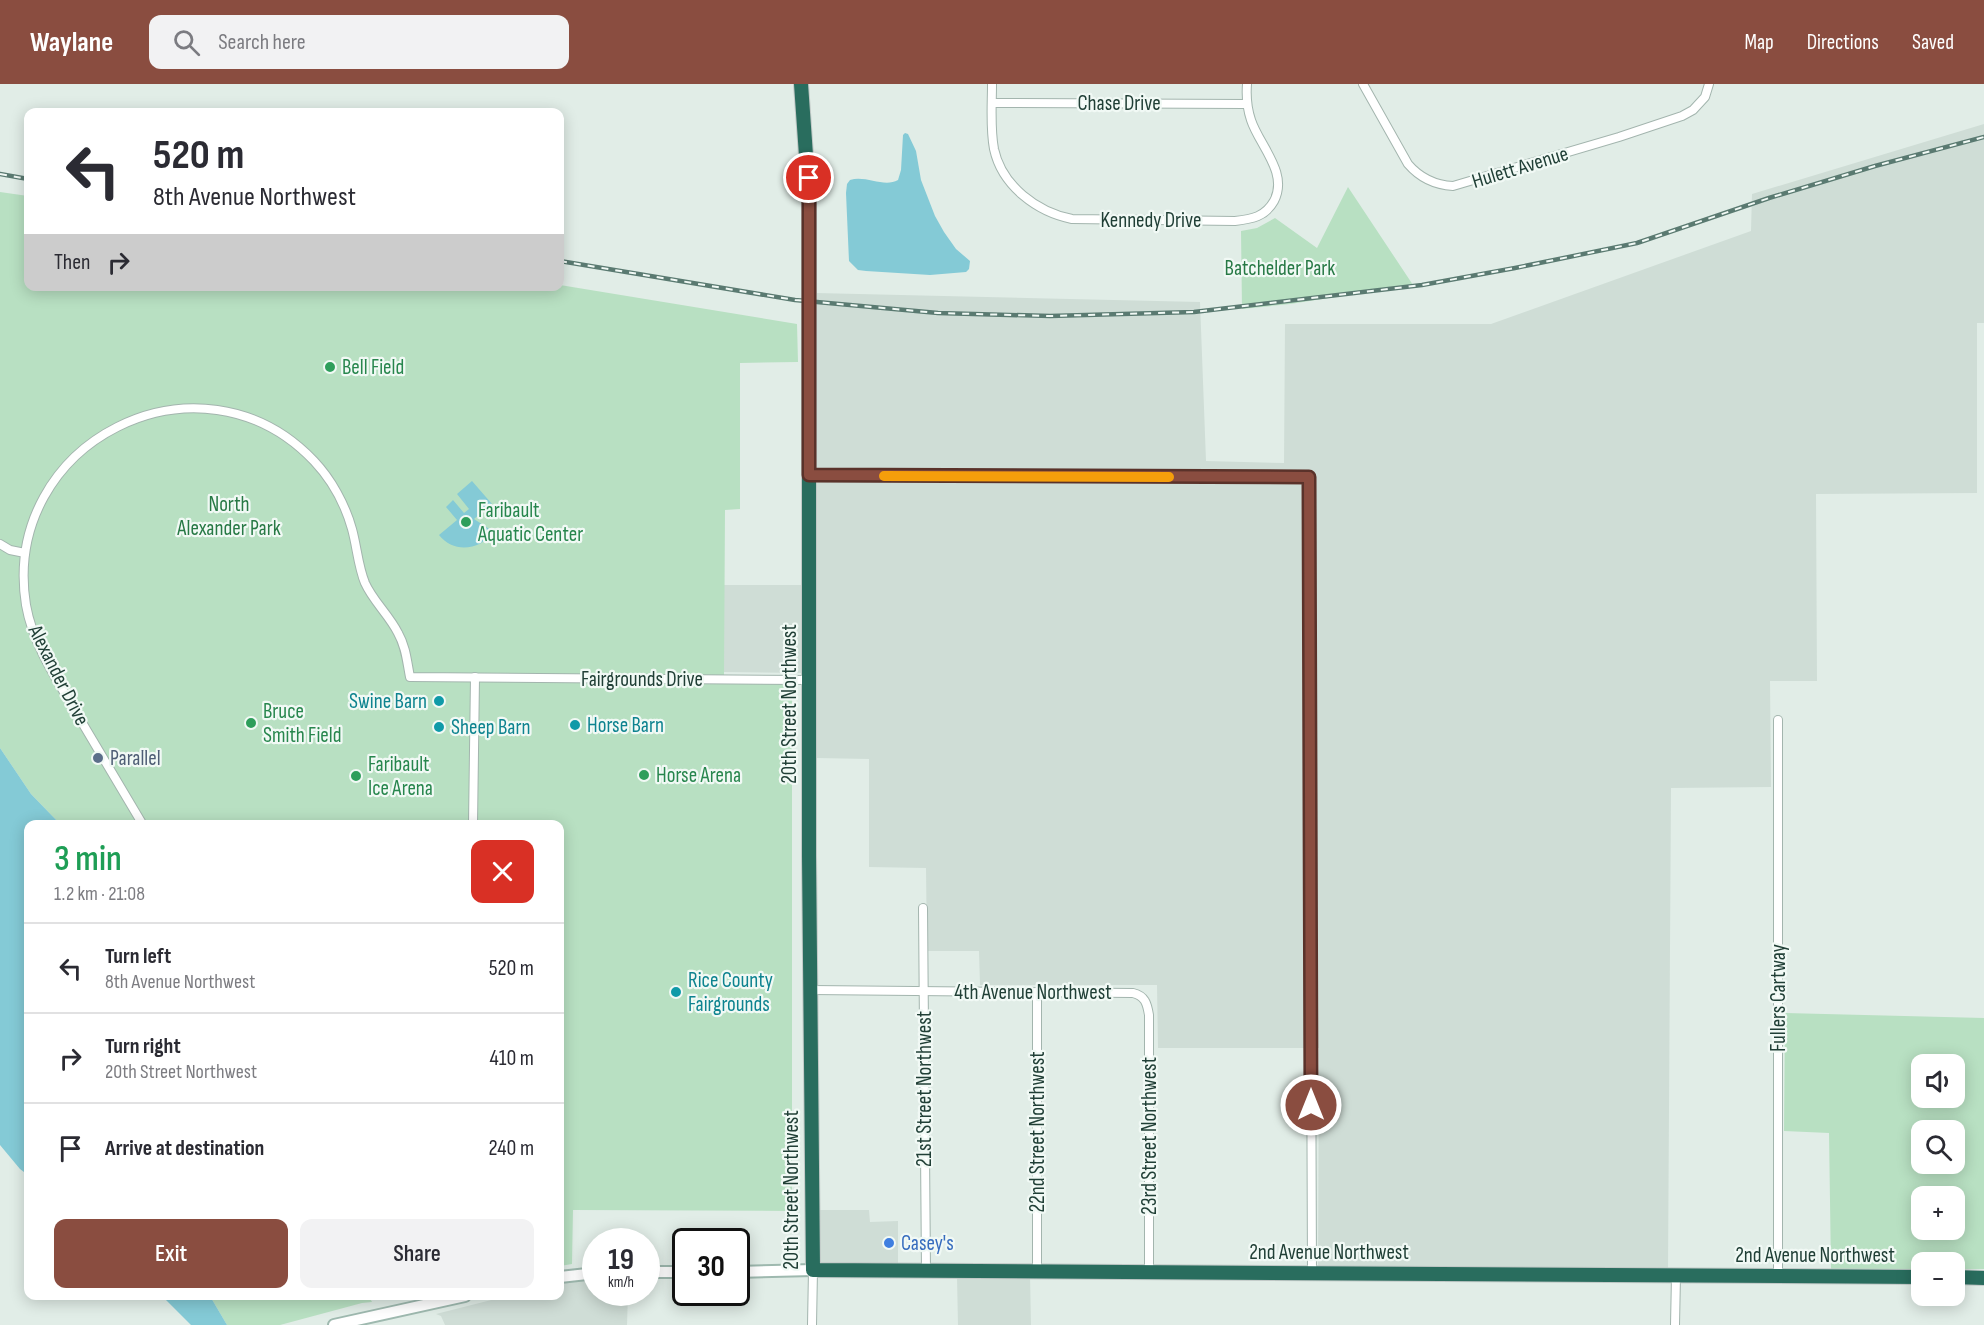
<!DOCTYPE html>
<html lang="en">
<head>
<meta charset="utf-8">
<style>
  :root { --surface:#fff; --page:#f2f2f3; --text:#2b2b33; --muted:#7c7c81; --line:#e1e1e2; --accent:#8a4d40 }
  body { margin:0; font-family:"Sofia Sans Condensed",sans-serif; background:var(--page); color:var(--text); height:100vh; display:flex; flex-direction:column; font-size:22px; white-space:nowrap }
  * { box-sizing:border-box; margin:0 }
  p { font-size:20px; color:var(--muted) }
  .icon { flex:none; width:33px; height:33px; fill:none; stroke:currentColor; stroke-width:2; stroke-linecap:round; stroke-linejoin:round }
  .map { position:relative; flex:1; overflow:hidden }
  .details { position:absolute; left:24px; top:736px; width:540px; height:480px; display:flex; flex-direction:column; background:var(--surface); border-radius:12px; box-shadow:0 3px 15px #0003 }
  .details>* { flex:none }
  .hud { position:absolute; left:24px; top:24px; width:540px; height:183px; border-radius:12px; box-shadow:0 3px 15px #0003; background:#fff; color:var(--text); overflow:hidden }
  .buttons { position:absolute; left:1911px; top:970px; display:grid; gap:12px }
  .buttons a { display:grid; place-items:center; width:54px; height:54px; border-radius:12px; background:var(--surface); box-shadow:0 3px 15px #0003; font-size:30px }
  .speed { position:absolute; left:582px; top:1144px; display:flex; gap:12px; font-size:30px; font-weight:700; text-align:center }
  .speed>* { display:grid; place-content:center; width:78px; height:78px; border-radius:50%; background:var(--surface); box-shadow:0 3px 15px #0003; line-height:1 }
  .speed small { font-size:15px; font-weight:400 }
  .speed .limit { border:3px solid #111; border-radius:9px; background:#fff; color:#111 }
  .pin { position:absolute; display:grid; place-items:center; width:51px; height:51px; color:#fff; margin:-26px; border:3px solid #fff; border-radius:50%; box-shadow:0 2px 6px #0007 }
  .me { position:absolute; width:66px; margin:-33px; rotate:0deg; stroke-linejoin:round; filter:drop-shadow(0 0 4px #0008) }
  .turn { display:flex; align-items:center; gap:21px; height:126px; padding:0 30px; font-size:27px }
  .turn .icon { width:78px; height:78px; stroke-width:2.5 }
  .turn b { display:block; font-size:42px; line-height:51px }
  .then { display:flex; align-items:center; height:57px; padding:0 30px; background:#0003; gap:12px; font-size:22px }
  .round { display:grid; place-items:center; flex:none; width:63px; height:63px; border-radius:12px; background:var(--page) }
  .overview { display:flex; align-items:center; justify-content:space-between; height:102px; padding:0 30px }
  h1 { font-size:36px; font-weight:600; line-height:45px; color:#1e9e55 }
  .cta { display:flex; gap:12px; margin-top:auto; padding:12px 30px }
  .cta a { flex:1; height:69px; border-radius:12px; background:var(--accent); color:#fff; font-size:24px; font-weight:600; line-height:69px; text-align:center }
  .cta a+a { background:var(--page); color:var(--text) }
  ul { padding:0; list-style:none }
  li { display:flex; align-items:center; gap:18px; height:90px; padding:0 30px; border-top:2px solid var(--line) }
  li div { flex:1 }
  li b { display:block; font-size:22px }
  li em { font-style:normal }
  header { display:flex; align-items:center; gap:36px; box-sizing:border-box; height:84px; padding:0 30px; background:var(--accent); color:#fff }
  header strong { font-size:28px }
  nav { display:flex; gap:33px; margin-inline-start:auto; font-size:21px }
  .search { width:420px; height:54px; background:var(--page); display:flex; align-items:center; gap:15px; box-sizing:border-box; padding:0 21px; border-radius:12px; color:var(--muted); font-size:22px }
  .map>svg:first-child { display:block }
  .built { fill:#cfddd6 }
  .green { fill:#b8e0c2; fill-rule:evenodd }
  .water { fill:#84cad6 }
  .lines { fill:none; stroke-linecap:round; stroke-linejoin:round }
  .street-casing { stroke:#a3b5ae; stroke-width:10 }
  .secondary-casing { stroke:#9eb9af; stroke-width:14 }
  .highway-casing { stroke:#c1c9c7; stroke-width:16 }
  .street { stroke:#fff; stroke-width:8 }
  .secondary { stroke:#fff; stroke-width:10 }
  .highway { stroke:#296d5e; stroke-width:14 }
  .rail-casing { stroke:#5a7a71; stroke-width:4.5 }
  .rail { stroke:#f1f9f5; stroke-width:2; stroke-dasharray:7; stroke-linecap:butt }
  .route-casing { stroke:#5a322a; stroke-width:15 }
  .route { stroke:#8a4d40; stroke-width:10 }
  .slow { stroke:#f59e0b; stroke-width:10 }
  .leisure-dot { fill:#2e9e5b; stroke:#f1f9f5; stroke-width:2 }
  .culture-dot { fill:#0f9aa8; stroke:#f1f9f5; stroke-width:2 }
  .service-dot { fill:#5c6f8a; stroke:#f1f9f5; stroke-width:2 }
  .shop-dot { fill:#3f7fe0; stroke:#f1f9f5; stroke-width:2 }
  .labels { text-anchor:middle; stroke-width:4.5; stroke-linejoin:round; paint-order:stroke }
  .street-label { font-size:21px; fill:#203f36; stroke:#f1f9f5 }
  .park-label { font-size:21px; fill:#277945; stroke:#f1f9f5 }
  .leisure-label { font-size:21px; fill:#27864d; stroke:#f1f9f5; text-anchor:start }
  .culture-label { font-size:21px; fill:#0d838f; stroke:#f1f9f5; text-anchor:start }
  .service-label { font-size:21px; fill:#4e5e75; stroke:#f1f9f5; text-anchor:start }
  .shop-label { font-size:21px; fill:#366cbe; stroke:#f1f9f5; text-anchor:start }
</style>
</head>
<body>
<header>
<strong>Waylane</strong>
<div class="search"><svg class="icon" aria-label="search" viewBox="0 0 24 24"><circle cx="10" cy="10" r="6"/><path d="M15 15l6 6"/></svg>Search here</div>
<nav><a>Map</a><a>Directions</a><a>Saved</a></nav>
</header>
<div class="map">
<svg width="1984" height="1241" viewBox="0 0 1984 1241">
  <rect width="100%" height="100%" fill="#e1ede7"/>
  <g class="built">
    <path d="M1984,40v199h-7v170l-161,1 1,187h-47l1,106 -100,1 -3,483 -350,-2 1,-221h-161l-1,-63h-177l-1,-34h-52l-1,-83 -57,-1v-108l-52,-1 -1,-465 384,9 6,159 78,2 1,-139h206l260,-93 1,-37z"/>
    <path d="M724,501h83l-1,88 -82,-1z"/>
    <path d="M816,1126h53l1,12 28,-1v54l-80,-1z"/>
    <path d="M1030,1192l1,49h-73l-1,-48z"/>
    <path d="M595,1196l1,13h32l-1,32h-182l-4,-9 -5,-2 71,-18h53v-13l12,-2z"/>
  </g>
  <g class="green">
    <path d="M1348,103l65,98 -123,19 -48,5 -1,-78 16,-3 18,-10 42,30z"/>
    <path d="M0,108l28,4v90h532v-1l237,39 1,38 -58,1v146l-15,1 -1,165h68v536l-219,-1 -1,54 -12,2v-441h-499l-30,-31 -31,-46z"/>
    <path d="M1785,929l199,5v251h-29l-1,-6h-32l-1,6h-90l-2,-136 -45,-2zM1922,981h32v33h-32zM1922,1047h32v33h-32zM1922,1113h32v33h-32z"/>
    <path d="M210,1212h159l3,6 -10,1 -82,22h-53z"/>
  </g>
  <g class="water">
    <path d="M905,49l3,1 8,17 5,29 14,36 9,16 12,17 14,12 -1,8 -3,3 -36,3 -64,-4 -8,-1 -9,-9 -3,-68 1,-9 3,-4c16,-5 34,8 48,0l3,-10 2,-35z"/>
    <path d="M472,397l20,23 -18,15 20,13c-14,18 -40,22 -55,3l18,-15 -11,-13 7,-7 11,13 5,-4 -12,-15z"/>
    <path d="M0,664l31,46 30,31h-33v350l-8,-6 -20,-24z"/>
    <path d="M162,1212h48l17,29h-36z"/>
  </g>
  <g class="lines">
    <g class="street-casing">
      <g id="street">
        <path d="M992,0c0,21 -2,44 2,65 8,37 43,63 78,70l163,2c17,-2 30,-4 39,-20 15,-28 -15,-56 -23,-81 -4,-12 -5,-23 -4,-36"/>
        <path d="M1363,0l45,80c12,14 27,21 45,22l166,-49 63,-21 11,-6 12,-13 4,-13"/>
        <path d="M993,19l253,1"/>
        <path d="M809,391l500,2 3,796"/>
        <path d="M0,460l10,6 15,3"/>
        <path d="M143,741c-22,-37 -44,-74 -66,-111 -20,-34 -44,-69 -51,-109 -26,-163 174,-264 288,-144 17,18 31,43 38,68 5,18 6,37 13,54 8,18 24,32 33,50 8,14 9,29 12,44l399,3"/>
        <path d="M473,741l2,-148"/>
        <path d="M923,824l3,363"/>
        <path d="M811,906l322,3c12,3 14,10 16,22v257"/>
        <path d="M1037,1188v-280"/>
        <path d="M1778,1192v-556"/>
        <path d="M812,1241l1,-55"/>
        <path d="M1675,1241l1,-49"/>
      </g>
    </g>
    <g class="secondary-casing">
      <g id="secondary">
        <path d="M646,1188h40"/>
        <path d="M736,1188l77,-2"/>
        <path d="M560,1193l36,-4"/>
        <path d="M334,1241l131,-29"/>
      </g>
    </g>
    <g class="highway-casing">
      <g id="highway">
        <path d="M801,0l8,114v658l4,414 1109,7"/>
        <path d="M1954,1193l30,1"/>
      </g>
    </g>
    <use href="#street" class="street"/>
    <use href="#secondary" class="secondary"/>
    <use href="#highway" class="highway"/>
    <g class="rail-casing">
      <g id="rail">
        <path d="M0,90l28,5"/>
        <path d="M560,177l235,39 143,13 112,3 144,-4 228,-27 93,-17 122,-25 132,-45 106,-32 109,-29"/>
      </g>
    </g>
    <use href="#rail" class="rail"/>
  </g>
  <g class="lines">
    <g class="route-casing">
      <path id="route" d="M809,94v297l500,2 2,628"/>
    </g>
    <use href="#route" class="route"/>
    <path class="slow" d="M884,392l285,1"/>
  </g>
  <g class="leisure-dot">
    <circle cx="330" cy="283" r="6"/>
    <circle cx="466" cy="438" r="6"/>
    <circle cx="251" cy="639" r="6"/>
    <circle cx="644" cy="691" r="6"/>
    <circle cx="356" cy="692" r="6"/>
  </g>
  <g class="culture-dot">
    <circle cx="439" cy="617" r="6"/>
    <circle cx="575" cy="641" r="6"/>
    <circle cx="439" cy="643" r="6"/>
    <circle cx="676" cy="908" r="6"/>
  </g>
  <circle class="service-dot" cx="98" cy="674" r="6"/>
  <circle class="shop-dot" cx="889" cy="1159" r="6"/>
  <g class="labels">
    <g class="street-label">
      <text x="1119" y="26">Chase Drive</text>
      <text transform="translate(1520 83) rotate(-17)" y="7">Hulett Avenue</text>
      <text x="1151" y="143">Kennedy Drive</text>
      <text transform="translate(59 591) rotate(63)" y="7">Alexander Drive</text>
      <text x="642" y="602">Fairgrounds Drive</text>
      <text transform="translate(789 620) rotate(-90)" y="7">20th Street Northwest</text>
      <text x="1033" y="915">4th Avenue Northwest</text>
      <text transform="translate(1778 914) rotate(-90)" y="7">Fullers Cartway</text>
      <text transform="translate(924 1005) rotate(-90)" y="7">21st Street Northwest</text>
      <text transform="translate(1037 1048) rotate(-90)" y="7">22nd Street Northwest</text>
      <text transform="translate(1149 1052) rotate(-90)" y="7">23rd Street Northwest</text>
      <text transform="translate(791 1106) rotate(-90)" y="7">20th Street Northwest</text>
      <text x="1329" y="1175">2nd Avenue Northwest</text>
      <text x="1815" y="1178">2nd Avenue Northwest</text>
    </g>
    <g class="park-label">
      <text x="1280" y="191">Batchelder Park</text>
      <text x="229" y="427">North<tspan x="229" dy="24">Alexander Park</tspan></text>
    </g>
    <g class="leisure-label">
      <text x="342" y="290">Bell Field</text>
      <text x="478" y="433">Faribault<tspan x="478" dy="24">Aquatic Center</tspan></text>
      <text x="263" y="634">Bruce<tspan x="263" dy="24">Smith Field</tspan></text>
      <text x="368" y="687">Faribault<tspan x="368" dy="24">Ice Arena</tspan></text>
      <text x="656" y="698">Horse Arena</text>
    </g>
    <g class="culture-label">
      <text x="427" y="624" text-anchor="end">Swine Barn</text>
      <text x="587" y="648">Horse Barn</text>
      <text x="451" y="650">Sheep Barn</text>
      <text x="688" y="903">Rice County<tspan x="688" dy="24">Fairgrounds</tspan></text>
    </g>
    <g class="service-label">
      <text x="110" y="681">Parallel</text>
    </g>
    <g class="shop-label">
      <text x="901" y="1166">Casey's</text>
    </g>
  </g>
</svg>
<div class="buttons">
<a><svg class="icon" aria-label="sound" viewBox="0 0 24 24"><path d="M4 9h4l5-4v14l-5-4H4zM17 9q2 3 0 6"/></svg></a>
<a><svg class="icon" aria-label="search" viewBox="0 0 24 24"><circle cx="10" cy="10" r="6"/><path d="M15 15l6 6"/></svg></a>
<a>+</a>
<a>−</a>
</div>
<div class="speed"><div>19<small>km/h</small></div><div class="limit">30</div></div>
<div class="pin" style="left:809px;top:94px;background:#d93025"><svg class="icon" aria-label="arrive" viewBox="0 0 24 24"><path d="M6 21V4h12l-3 4 3 4H6"/></svg></div>
<svg class="me" style="left:1311px;top:1021px" viewBox="-20 -20 40 40"><circle r="17" fill="#8a4d40" stroke="#fff" stroke-width="3"/><path d="M0-11L8 9 0 5-8 9z" fill="#fff"/></svg>
<div class="hud">
<div class="turn"><svg class="icon" aria-label="left" viewBox="0 0 24 24"><path d="M17 20v-9H6M10 6l-5 5 5 5"/></svg><div><b>520 m</b>8th Avenue Northwest</div></div>
<div class="then">Then<svg class="icon" aria-label="right" viewBox="0 0 24 24"><path d="M7 20v-9h11M14 6l5 5-5 5"/></svg></div>
</div>
<section class="details">
<div class="overview"><div><h1>3 min</h1><p>1.2 km · 21:08</p></div><a class="round" style="background:#d93025;color:#fff"><svg class="icon" aria-label="close" viewBox="0 0 24 24"><path d="M6 6l12 12M18 6L6 18"/></svg></a></div>
<ul>
<li><svg class="icon" aria-label="left" viewBox="0 0 24 24"><path d="M17 20v-9H6M10 6l-5 5 5 5"/></svg><div><b>Turn left</b><p>8th Avenue Northwest</p></div><em>520 m</em></li>
<li><svg class="icon" aria-label="right" viewBox="0 0 24 24"><path d="M7 20v-9h11M14 6l5 5-5 5"/></svg><div><b>Turn right</b><p>20th Street Northwest</p></div><em>410 m</em></li>
<li><svg class="icon" aria-label="arrive" viewBox="0 0 24 24"><path d="M6 21V4h12l-3 4 3 4H6"/></svg><div><b>Arrive at destination</b></div><em>240 m</em></li>
</ul>
<div class="cta"><a>Exit</a><a>Share</a></div>
</section>
</div>
</body>
</html>
